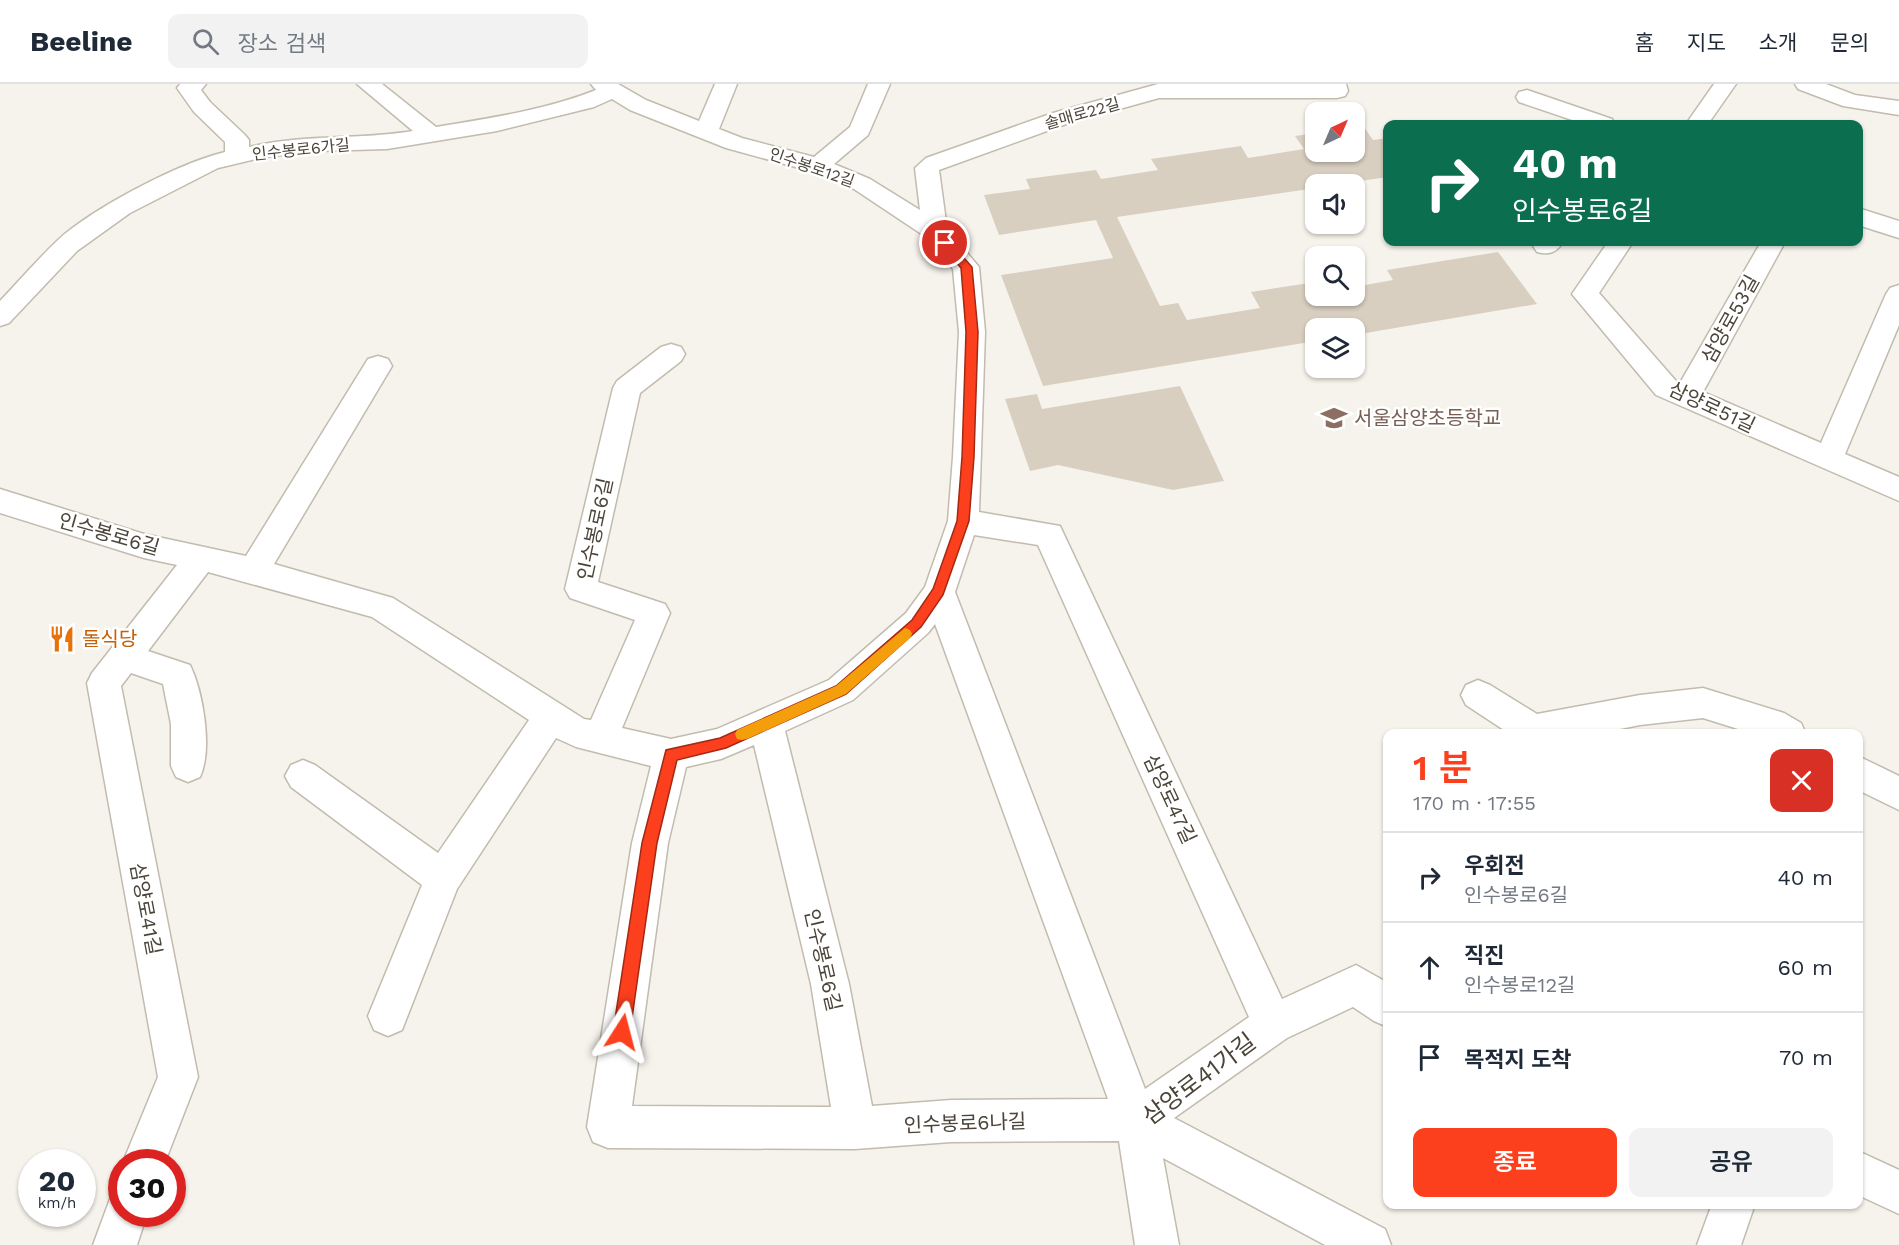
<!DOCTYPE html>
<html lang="ko">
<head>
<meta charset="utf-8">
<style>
  :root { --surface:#fff; --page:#f2f2f3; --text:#1f2937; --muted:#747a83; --line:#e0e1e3; --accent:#fc3f1d }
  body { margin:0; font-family:"Work Sans","Noto Sans KR",sans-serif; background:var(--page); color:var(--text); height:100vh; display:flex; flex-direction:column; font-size:22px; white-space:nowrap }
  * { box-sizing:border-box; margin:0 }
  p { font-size:20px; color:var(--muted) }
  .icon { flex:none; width:33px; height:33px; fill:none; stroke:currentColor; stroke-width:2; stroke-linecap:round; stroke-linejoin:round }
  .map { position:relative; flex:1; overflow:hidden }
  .details { position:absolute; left:1383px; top:645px; width:480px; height:480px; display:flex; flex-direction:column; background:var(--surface); border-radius:12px; box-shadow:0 2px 4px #0004 }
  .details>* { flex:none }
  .banner { position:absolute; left:1383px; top:36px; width:480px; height:126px; border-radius:12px; box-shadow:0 2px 4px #0004; background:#0b6e4f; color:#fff; overflow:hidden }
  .needle { width:39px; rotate:44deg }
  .tools { position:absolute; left:1305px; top:18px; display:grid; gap:12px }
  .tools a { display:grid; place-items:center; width:60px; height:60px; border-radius:12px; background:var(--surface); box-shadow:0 2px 4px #0004; font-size:30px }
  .speed { position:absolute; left:18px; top:1065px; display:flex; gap:12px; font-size:30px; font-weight:700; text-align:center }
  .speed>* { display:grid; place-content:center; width:78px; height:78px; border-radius:50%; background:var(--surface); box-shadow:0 2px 4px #0004; line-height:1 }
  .speed small { font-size:15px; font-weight:400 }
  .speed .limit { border:9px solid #d22; background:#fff; color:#111 }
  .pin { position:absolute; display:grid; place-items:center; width:51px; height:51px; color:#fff; margin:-26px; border:3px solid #fff; border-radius:50%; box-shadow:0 2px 6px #0007 }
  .me { position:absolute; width:66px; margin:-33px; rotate:9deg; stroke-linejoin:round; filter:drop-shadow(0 0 4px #0008) }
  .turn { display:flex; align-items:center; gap:21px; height:126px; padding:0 30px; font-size:27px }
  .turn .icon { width:78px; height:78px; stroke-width:2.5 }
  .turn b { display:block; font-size:42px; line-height:51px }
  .round { display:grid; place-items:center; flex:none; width:63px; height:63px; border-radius:12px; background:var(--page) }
  .summary { display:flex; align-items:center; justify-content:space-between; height:102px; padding:0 30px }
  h1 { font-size:36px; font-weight:600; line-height:45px; color:var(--accent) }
  .cta { display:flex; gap:12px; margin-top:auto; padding:12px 30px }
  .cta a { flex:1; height:69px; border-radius:12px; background:var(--accent); color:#fff; font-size:24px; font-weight:600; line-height:69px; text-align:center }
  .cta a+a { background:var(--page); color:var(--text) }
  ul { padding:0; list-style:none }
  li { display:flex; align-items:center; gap:18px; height:90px; padding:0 30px; border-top:2px solid var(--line) }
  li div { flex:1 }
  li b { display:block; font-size:22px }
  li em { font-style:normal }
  header { display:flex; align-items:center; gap:36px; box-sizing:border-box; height:84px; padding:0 30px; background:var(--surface); border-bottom:2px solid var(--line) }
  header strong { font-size:28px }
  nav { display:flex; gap:33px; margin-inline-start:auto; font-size:21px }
  .search { width:420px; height:54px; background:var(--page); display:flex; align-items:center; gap:15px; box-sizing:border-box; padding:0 21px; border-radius:12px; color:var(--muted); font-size:22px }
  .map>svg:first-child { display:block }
  .building { fill:#d8cfc1 }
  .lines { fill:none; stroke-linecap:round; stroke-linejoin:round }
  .minor-casing { stroke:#c2bbae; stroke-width:3 }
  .minor { fill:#fff; fill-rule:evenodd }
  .route { fill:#fc3f1d; stroke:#a42913; stroke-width:1.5 }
  .slow { fill:#f59e0b }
  .labels { text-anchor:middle; stroke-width:5; stroke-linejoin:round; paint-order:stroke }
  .far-street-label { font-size:16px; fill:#4b4439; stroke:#fff }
  .street-label { font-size:20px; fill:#4b4439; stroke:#fff }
  .education-label { font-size:20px; fill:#785e54; stroke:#fff; text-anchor:start }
  .food-label { font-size:20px; fill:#c56008; stroke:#fff; text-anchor:start }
  .near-street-label { font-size:24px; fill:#4b4439; stroke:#fff }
</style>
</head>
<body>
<header>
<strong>Beeline</strong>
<div class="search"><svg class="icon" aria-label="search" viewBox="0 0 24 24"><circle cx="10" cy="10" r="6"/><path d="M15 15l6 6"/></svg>장소 검색</div>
<nav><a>홈</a><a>지도</a><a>소개</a><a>문의</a></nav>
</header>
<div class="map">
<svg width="1899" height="1161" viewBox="0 0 1899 1161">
  <rect width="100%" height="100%" fill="#f6f3ec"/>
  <g class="building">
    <path d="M1364,43l9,13 15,-2v39l-49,7h-23v4l-199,29 43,89 18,-3 9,17 73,-12 -9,-16 65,-10v14h38v-9l39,-7 -6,-10 111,-18 39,52 -183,31v-7h-38v13l-273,45 -42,-111 112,-17 -17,-38 -97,15 -15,-40 46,-6 -4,-10 70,-9 5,9 57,-9 -7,-11 90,-13 7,12 56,-9 -9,-13 21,-3v19h38v-24z"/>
    <path d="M1180,302l44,95 -51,9 -115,-25 -28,6 -25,-72 32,-5 5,15z"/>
  </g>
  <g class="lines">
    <g class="minor-casing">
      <g id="minor">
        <path d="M180,0h26l-5,6 9,12 35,33 4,5v7c54,-13 109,-7 164,-16l-56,-47h25l54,43c54,-9 110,-17 160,-37l-5,-6h27l28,16 53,21 16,-37h22l-18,45 23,9 72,19 36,-30 18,-43h22l-22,51 -34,29 36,15 50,31 -5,-42 11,-10 127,-45 105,-29h188l2,7 -3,5 -8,2h-178l-90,25 -130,47 8,59 32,38 6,65 -6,180 81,14 222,473 74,-34 32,18v44l-14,-6 -21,-14 -66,31 -113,80 211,111 6,16h-66l-162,-87 16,87h-44l-16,-104 -168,1 -96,7 -247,-1 -15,-6 -6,-15 45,-284 19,-77 -75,-19 -20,-9 -99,151 -55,141 -14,6 -14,-6 -6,-14 54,-131 -131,-98 -6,-11 6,-11 12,-5 12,5 123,88 91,-133 -157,-103 -164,-45 -60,79 42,14c13,27 23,84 10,112l-12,5 -12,-5 -5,-11v-42l-8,-40 -32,-11 -10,13 77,391 -33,85h-42l35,-85 -71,-394 5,-10 85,-108 -33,-7 -144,-45v-24l144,45 102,22 122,-197 10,-3 10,3 4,7 -118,198 119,34 191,121 7,1 44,-100 -65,-22 -5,-9 48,-201 4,-7 44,-34 10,-3 10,3 4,7 -4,7 -41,32 -42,189 67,22 5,9 -48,115 49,11 46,-10 112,-49 77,-67 19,-26 23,-66 5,-64 6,-125 -6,-63 -27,-32 -72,-48 -44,-18 -84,-23 -96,-38 -18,-11 -18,8 -97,24 -110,18 -70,2 -53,6 -46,11 -88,45 -53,38 -68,72 -9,3v-25c19,-20 38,-42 58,-61 35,-32 121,-77 167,-88v-10l-31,-30 -17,-24zM974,451l64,10 211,472 -104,72 -190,-497zM935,540l173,475 -157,1 -79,6 -23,-122 -64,-253 68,-31 75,-67zM754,661l57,239 20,123 -199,-1 36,-263 18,-76 35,-8z"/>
        <path d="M1714,0h22l-28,40h-22z"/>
        <path d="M1795,0h31l29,11 44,6v14l-56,-9 -45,-17z"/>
        <path d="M1527,6l85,29 3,5h-31l-65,-22 -3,-5 3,-5z"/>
        <path d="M1858,124l41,13v17l-41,-13z"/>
        <path d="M1536,158h27c-7,11 -14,13 -26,10l-4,-6z"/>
        <path d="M1608,158h25l-34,51 77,88 4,2 81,-141h24l-82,150 118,51 65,-149 4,-6 9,-3v40l-54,129 54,23v24l-243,-106 -84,-101z"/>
        <path d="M1478,596l12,5 47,29 103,-19 63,-7 81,25 17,10 5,11h-52l-51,-16 -63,7 -45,9h-85l-44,-29 -5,-10 5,-10z"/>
        <path d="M1858,672l41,20v34l-41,-20z"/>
        <path d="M1858,1067l41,19v44l-41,-19z"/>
        <path d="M122,1110v20h25l-10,31h-44l17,-46z"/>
        <path d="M1712,1120h43l-14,41h-44z"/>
      </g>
    </g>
    <use href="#minor" class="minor"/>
  </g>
  <path class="route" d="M945,156l4,1 23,26 6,65 -4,125 -5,64 -26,74 -22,32 -75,67 -120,54 -49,12 -20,83 -27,189 -3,6 -5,3 -6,-3 -3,-6 29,-189 24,-93 54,-12 116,-52 76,-66 21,-31 24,-68 5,-64 4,-125 -5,-64 -21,-25z"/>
  <path class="slow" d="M905,544l5,2 2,4 -2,4 -64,56 -99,45 -5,1 -5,-1 -2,-5 2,-4 99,-44z"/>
  <defs>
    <g id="school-bare" transform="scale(2.07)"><path d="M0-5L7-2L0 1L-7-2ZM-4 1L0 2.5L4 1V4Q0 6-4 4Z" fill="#8d6e63" stroke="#fff" stroke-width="2.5" paint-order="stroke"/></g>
    <g id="restaurant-bare" transform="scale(2.07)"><path d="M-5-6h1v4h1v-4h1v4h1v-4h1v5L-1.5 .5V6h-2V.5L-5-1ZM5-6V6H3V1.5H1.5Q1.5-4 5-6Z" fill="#e8710a" stroke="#fff" stroke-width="2.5" paint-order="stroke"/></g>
  </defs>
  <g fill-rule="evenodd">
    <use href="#school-bare" x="1334" y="334"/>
    <use href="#restaurant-bare" x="62" y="555"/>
  </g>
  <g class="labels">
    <g class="far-street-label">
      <text transform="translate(1082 29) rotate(-16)" y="6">솔매로22길</text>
      <text transform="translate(301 65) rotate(-6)" y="6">인수봉로6가길</text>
      <text transform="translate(812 83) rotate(19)" y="6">인수봉로12길</text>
    </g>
    <g class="street-label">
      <text transform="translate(1730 235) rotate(-61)" y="7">삼양로53길</text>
      <text transform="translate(1712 323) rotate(25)" y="7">삼양로51길</text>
      <text transform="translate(595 445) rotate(-78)" y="7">인수봉로6길</text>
      <text transform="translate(109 450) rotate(16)" y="7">인수봉로6길</text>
      <text transform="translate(1170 715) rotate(65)" y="7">삼양로47길</text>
      <text transform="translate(146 825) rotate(79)" y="7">삼양로41길</text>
      <text transform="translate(823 876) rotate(77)" y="7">인수봉로6길</text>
      <text transform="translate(965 1039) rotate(-2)" y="7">인수봉로6나길</text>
    </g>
    <g class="education-label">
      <text x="1354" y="341">서울삼양초등학교</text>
    </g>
    <g class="food-label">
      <text x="82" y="562">돌식당</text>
    </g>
    <g class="near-street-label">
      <text transform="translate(1199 995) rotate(-37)" y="8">삼양로41가길</text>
    </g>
  </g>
</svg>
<div class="tools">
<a><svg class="needle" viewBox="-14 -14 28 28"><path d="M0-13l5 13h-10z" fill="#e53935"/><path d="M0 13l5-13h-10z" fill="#747a83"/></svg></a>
<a><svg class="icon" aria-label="sound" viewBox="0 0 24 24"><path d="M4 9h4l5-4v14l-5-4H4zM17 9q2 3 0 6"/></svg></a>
<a><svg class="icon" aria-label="search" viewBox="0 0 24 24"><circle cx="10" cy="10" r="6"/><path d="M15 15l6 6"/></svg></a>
<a><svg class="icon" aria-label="layers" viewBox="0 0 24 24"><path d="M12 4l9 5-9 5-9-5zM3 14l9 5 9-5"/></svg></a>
</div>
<div class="speed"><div>20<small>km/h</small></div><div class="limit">30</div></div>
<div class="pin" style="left:945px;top:159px;background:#d93025"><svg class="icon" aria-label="arrive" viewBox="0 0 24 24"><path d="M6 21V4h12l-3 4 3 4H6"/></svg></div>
<svg class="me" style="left:622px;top:948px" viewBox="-20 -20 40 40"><path d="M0-17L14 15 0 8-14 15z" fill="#fc3f1d" stroke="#fff" stroke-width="4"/></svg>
<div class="banner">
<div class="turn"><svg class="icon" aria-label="right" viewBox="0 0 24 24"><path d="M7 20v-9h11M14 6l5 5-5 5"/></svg><div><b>40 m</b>인수봉로6길</div></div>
</div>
<section class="details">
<div class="summary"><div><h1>1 분</h1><p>170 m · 17:55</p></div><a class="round" style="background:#d93025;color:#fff"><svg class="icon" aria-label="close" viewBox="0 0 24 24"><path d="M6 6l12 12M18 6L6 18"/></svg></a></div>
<ul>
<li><svg class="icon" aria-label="right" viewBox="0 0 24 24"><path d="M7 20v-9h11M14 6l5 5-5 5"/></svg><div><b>우회전</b><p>인수봉로6길</p></div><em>40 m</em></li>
<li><svg class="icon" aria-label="ahead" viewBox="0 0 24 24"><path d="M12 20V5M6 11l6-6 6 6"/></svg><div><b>직진</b><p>인수봉로12길</p></div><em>60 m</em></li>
<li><svg class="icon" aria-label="arrive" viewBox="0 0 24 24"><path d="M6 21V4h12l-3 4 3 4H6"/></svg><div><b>목적지 도착</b></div><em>70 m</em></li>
</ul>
<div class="cta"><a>종료</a><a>공유</a></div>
</section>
</div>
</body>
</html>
